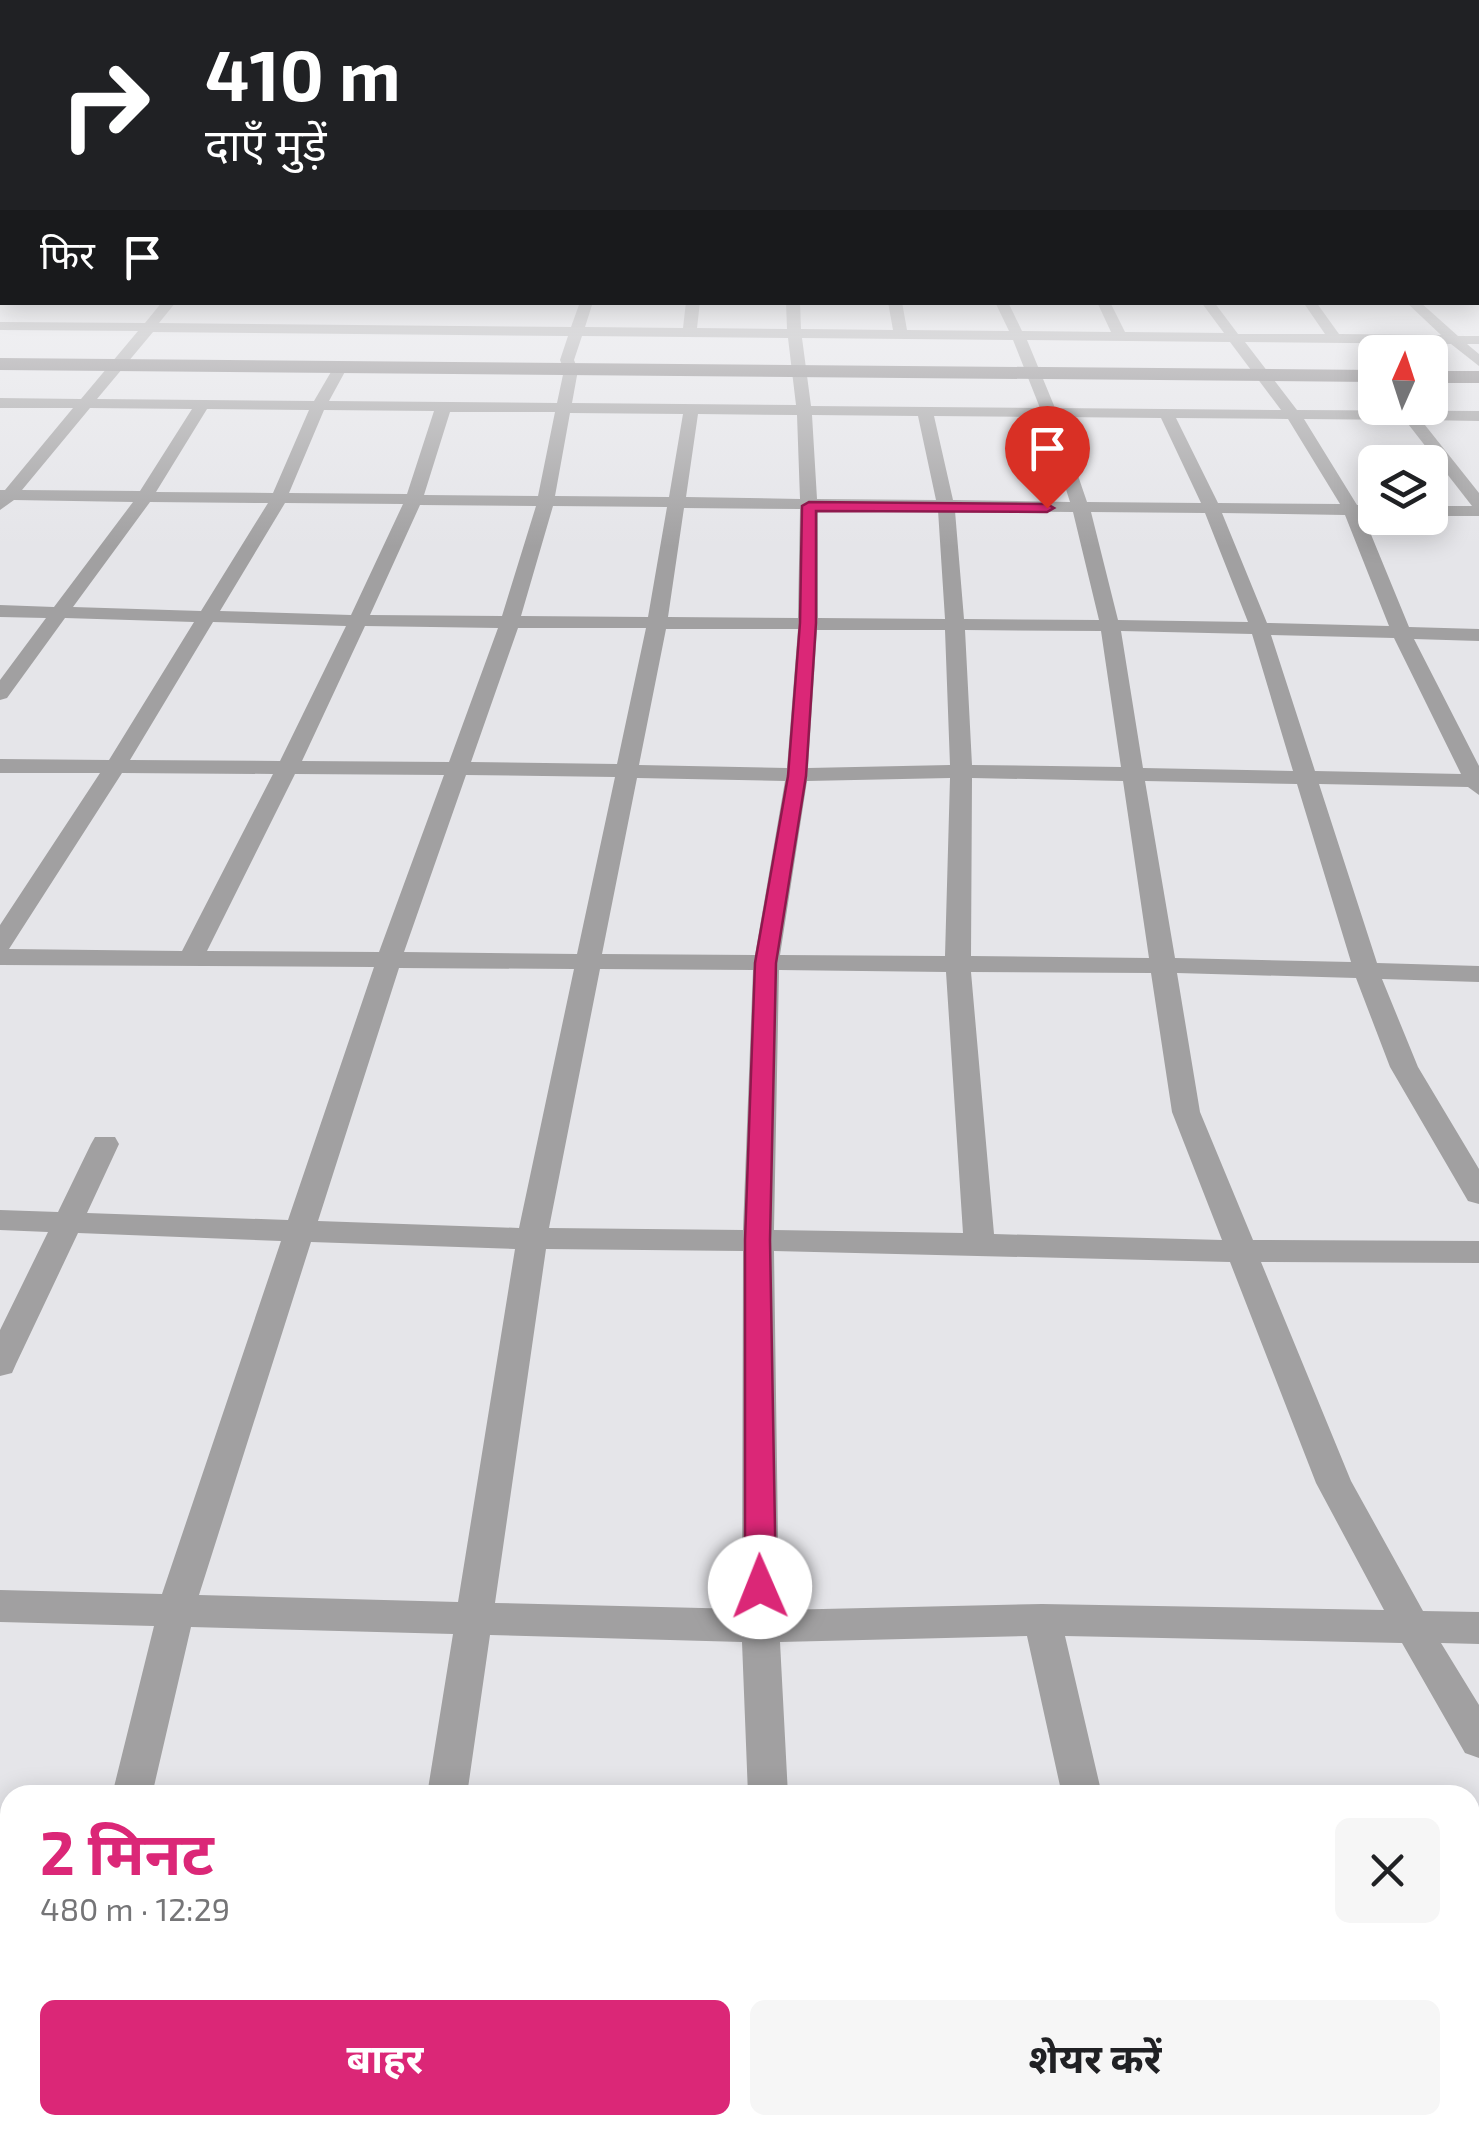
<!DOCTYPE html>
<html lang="hi">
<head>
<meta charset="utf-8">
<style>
  :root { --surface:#fff; --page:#f6f6f6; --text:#202124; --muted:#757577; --accent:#db2777 }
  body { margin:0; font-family:"Exo 2","Noto Sans Devanagari",sans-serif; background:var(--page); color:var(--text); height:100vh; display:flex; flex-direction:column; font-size:38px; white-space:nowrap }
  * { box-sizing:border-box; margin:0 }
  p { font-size:32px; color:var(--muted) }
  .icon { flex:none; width:55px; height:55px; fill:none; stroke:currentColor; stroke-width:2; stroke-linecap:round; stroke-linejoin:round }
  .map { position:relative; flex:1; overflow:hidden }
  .side { position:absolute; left:0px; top:1785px; width:1480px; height:350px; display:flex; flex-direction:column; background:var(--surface); border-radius:30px 30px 0 0; box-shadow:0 5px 25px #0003 }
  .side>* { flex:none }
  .top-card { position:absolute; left:0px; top:0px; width:1480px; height:305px; box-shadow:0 5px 25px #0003; background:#202124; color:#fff; overflow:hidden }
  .needle { width:65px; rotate:3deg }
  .fabs { position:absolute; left:1358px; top:335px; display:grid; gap:20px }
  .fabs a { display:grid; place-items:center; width:90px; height:90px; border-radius:15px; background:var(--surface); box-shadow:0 5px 25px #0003; font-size:50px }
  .pin { position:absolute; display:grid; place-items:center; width:85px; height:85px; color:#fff; margin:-102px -42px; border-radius:50% 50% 50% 0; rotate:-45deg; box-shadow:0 0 10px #0007 }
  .pin .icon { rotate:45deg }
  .me { position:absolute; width:110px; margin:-55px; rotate:359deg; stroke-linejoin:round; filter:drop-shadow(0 0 8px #0008) }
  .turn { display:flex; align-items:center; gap:35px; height:210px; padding:0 40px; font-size:45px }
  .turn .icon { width:130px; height:130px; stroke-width:2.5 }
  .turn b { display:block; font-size:70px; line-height:85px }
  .then { display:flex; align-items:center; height:95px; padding:0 40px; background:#0003; gap:20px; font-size:38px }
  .round { display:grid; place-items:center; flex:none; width:105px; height:105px; border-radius:15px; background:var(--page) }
  .overview { display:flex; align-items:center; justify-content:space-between; height:170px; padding:0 40px }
  h1 { font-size:60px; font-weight:700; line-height:75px; color:var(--accent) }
  .cta { display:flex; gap:20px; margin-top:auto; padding:20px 40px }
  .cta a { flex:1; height:115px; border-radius:15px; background:var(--accent); color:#fff; font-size:40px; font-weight:700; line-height:115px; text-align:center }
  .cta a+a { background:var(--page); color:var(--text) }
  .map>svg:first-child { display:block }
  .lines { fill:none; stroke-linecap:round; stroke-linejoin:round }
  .street { fill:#a1a0a1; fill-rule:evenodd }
  .secondary { fill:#817e80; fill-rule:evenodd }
  .route { fill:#db2777; stroke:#8e194d; stroke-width:2.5 }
</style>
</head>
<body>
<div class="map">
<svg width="1479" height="2135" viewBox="0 0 1479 2135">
  <rect width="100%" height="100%" fill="#e5e5e9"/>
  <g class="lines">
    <g class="street">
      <rect x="0" y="260" width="2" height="8"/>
      <path d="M1478,264h1v9l-1,-1z"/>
      <path d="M162,302h14l-17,21 412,4 9,-25h13l-8,25 98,1 3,-26h14l-3,26 90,1 -1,-27h14l1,27 92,1 -5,-28h14l5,28 102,1 -14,-29h13l14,29 89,1 -14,-30h13l15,30 99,1 -23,-31h13l24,32h87l-22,-32h13l23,32 102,1 -35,-33h14l38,34h21v8h-12l12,10v12l-28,-22 -206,-2 52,68 182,1v10l-58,-1 58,73v23h-49v-10h42l-67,-86 -101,-1 53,86h18v10h-12l46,112 70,2v12l-65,-2 65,127v29l-11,-8 -149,-3 58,179 102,3v16l-97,-3 36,88 61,102v35l-11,-3 -78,-134 -34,-89 -179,-5 23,139 53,128 226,1v22l-218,-1 90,219 72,130 56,1v32l-38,-1 38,62v53l-14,-5 -63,-110 -337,-7 37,159h-40l-35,-159 -247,6 8,153h-40l-6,-153 -252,-7 -23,160h-40l26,-161 -262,-7 -39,168h-40l42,-169 -154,-4v-32l162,4 119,-353 -203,-8 -62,131 -4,9 -12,3v-46l48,-98 -48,-2v-20l58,2 33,-68 4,-7h20l4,7 -32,69 201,7 86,-253 -374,-2v-40l100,-152h-100v-14l109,1 85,-138 -129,-4 -58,80 -7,2v-20l46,-62 -46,-1v-12l54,2 79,-105 -119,-2 -14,10v-20h5l68,-82h-73v-10l81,1 57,-68 -138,-1v-8l145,1zM153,332l415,4 -8,24 4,10 -7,33 -228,-2 18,-33 -7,-4 -5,1 -21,36 -217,-2zM582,336l206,2 8,67 -224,-2 6,-33 -4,-10zM802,338l211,2 27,68 -229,-2zM1027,340l203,2 51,68 -226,-2zM90,408l102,1 -52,82 -118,-1zM207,409l102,1 -36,83 -117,-1zM324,410l110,1 -27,83 -118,-1zM450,412h105l-17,84 -114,-1zM570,413l113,1 -14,83 -114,-1zM698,414l99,1 3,84 -114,-2zM812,415l106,1 18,84 -119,-1zM934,416l109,1 27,85 -117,-2zM1058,417l103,1 40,85 -114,-1zM1176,418l112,1 52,85 -122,-1zM150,502l118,1 -67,108 -128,-4zM285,503l118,1 -52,111 -131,-4zM420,505l116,1 -34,110 -132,-1zM553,506l114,1 -19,110 -127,-1zM684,508l116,1 -2,109 -130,-1zM818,509l120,1 7,109 -127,-1zM955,511l118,1 26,108 -135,-1zM1091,512l114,1 43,109 -130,-2zM1222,513l123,2 44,111 -122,-3zM213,622l133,4 -66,135 -150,-1zM365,626l133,2 -49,134 -147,-1zM518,628h128l-29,136 -146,-2zM666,629h132l-11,139 -148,-3zM817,630h128l5,135 -142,3zM965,630l136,1 20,136 -149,-2zM1121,631l131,3 41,137 -150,-3zM1271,635l123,3 67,136 -146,-3zM122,773l151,1 -91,177 -173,-2zM295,774l149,1 -65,177 -172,-1zM466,775l149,2 -38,177 -173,-2zM637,778l148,3 -30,174 -153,-1zM950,778l-5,178 -165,-1 27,-174zM972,778l151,3 26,177 -178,-2zM1145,781l152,3 54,178 -176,-4zM399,968l175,1 -55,259 -201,-7zM600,969l153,1 -10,260 -194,-2zM779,970l167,2 17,261 -189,-3zM971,972l180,1 21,139 50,128 -228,-6zM311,1242l204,7 -57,353 -259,-7zM546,1249l197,2 -1,358 -247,-6zM774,1251l456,11 86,221 68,127 -342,-6 -263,6z"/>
      <path d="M1479,2053v46l-9,2v-46z"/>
      <path d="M42,2125h48l-1,10h-48z"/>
      <rect x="378" y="2125" width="48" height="10"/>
      <path d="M767,2125h48l1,10h-48z"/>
      <path d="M1151,2125h48l2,7 3,-7h86l-5,10h-131z"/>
    </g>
    <g class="secondary">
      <path d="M0,358l1375,12v12l-1375,-12z"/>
      <rect x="1430" y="371" width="49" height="12"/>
    </g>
  </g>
  <linearGradient id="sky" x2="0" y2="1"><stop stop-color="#8abaee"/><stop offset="0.45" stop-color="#f3f3f5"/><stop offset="1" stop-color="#f3f3f5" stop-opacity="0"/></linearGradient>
  <rect width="1479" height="547" fill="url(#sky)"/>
  <path class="route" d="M809,502l238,2 7,4 -7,4 -231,-1v112l-10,153 -30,187 -6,277 6,347 -5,9 -11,4 -10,-4 -5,-9v-347l10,-277 33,-187 12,-153 2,-117z"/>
</svg>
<div class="fabs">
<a><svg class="needle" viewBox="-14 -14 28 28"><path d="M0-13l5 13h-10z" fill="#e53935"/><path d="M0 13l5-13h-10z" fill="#757577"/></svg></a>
<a><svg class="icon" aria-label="layers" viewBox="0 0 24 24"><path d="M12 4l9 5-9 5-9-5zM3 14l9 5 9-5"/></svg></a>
</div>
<div class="pin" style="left:1047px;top:508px;background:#d93025"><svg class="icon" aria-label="arrive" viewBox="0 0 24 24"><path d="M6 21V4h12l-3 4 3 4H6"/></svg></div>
<svg class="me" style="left:760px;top:1587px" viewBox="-20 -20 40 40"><circle r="19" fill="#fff"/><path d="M0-13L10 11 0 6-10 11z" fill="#db2777"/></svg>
<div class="top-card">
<div class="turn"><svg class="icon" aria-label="right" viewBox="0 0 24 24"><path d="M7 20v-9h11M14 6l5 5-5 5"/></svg><div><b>410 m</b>दाएँ मुड़ें</div></div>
<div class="then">फिर<svg class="icon" aria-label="arrive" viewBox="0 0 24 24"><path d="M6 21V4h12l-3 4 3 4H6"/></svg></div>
</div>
<section class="side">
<div class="overview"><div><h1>2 मिनट</h1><p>480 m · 12:29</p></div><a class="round"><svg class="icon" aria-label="close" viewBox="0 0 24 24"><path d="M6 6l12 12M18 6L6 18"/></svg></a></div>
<div class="cta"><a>बाहर</a><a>शेयर करें</a></div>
</section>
</div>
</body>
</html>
